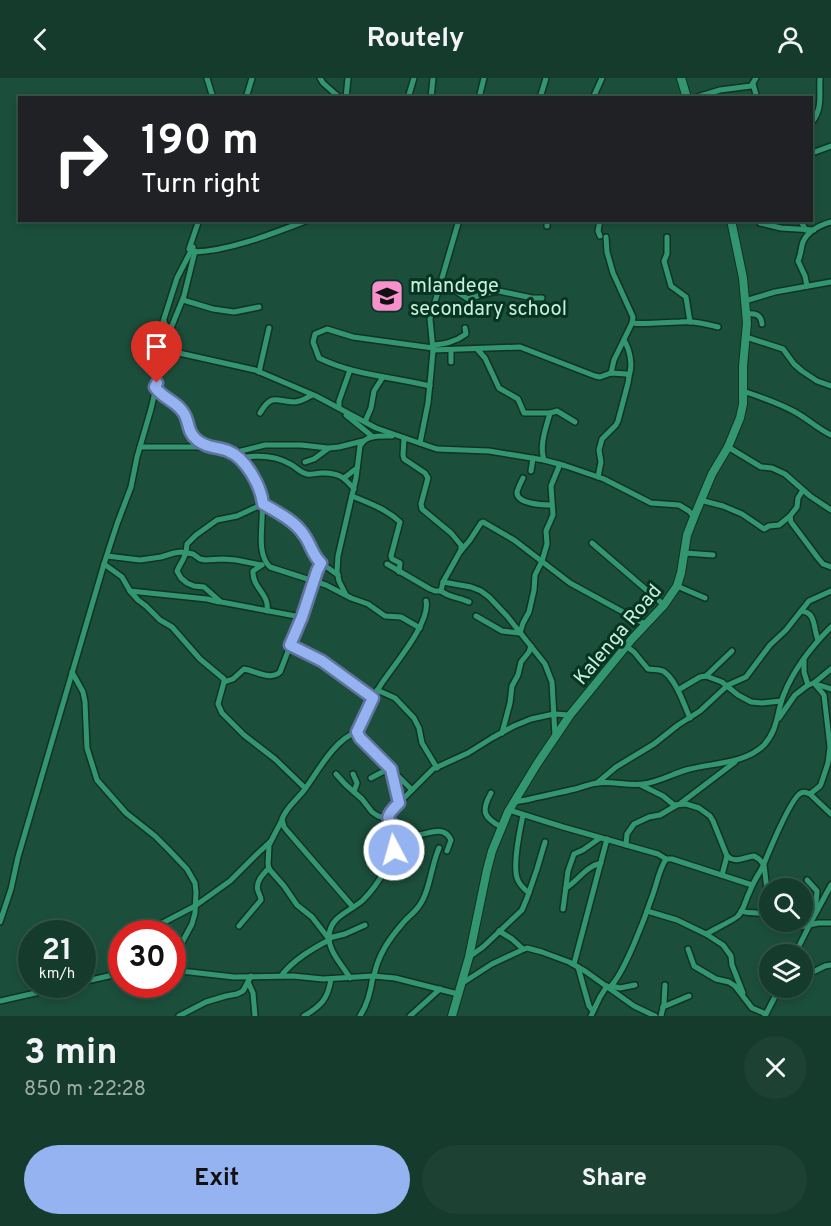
<!DOCTYPE html>
<html lang="en">
<head>
<meta charset="utf-8">
<style>
  :root { --surface:#143b2c; --page:#1d4234; --text:#f1f3f6; --muted:#9dada9; --line:#335548; --accent:#95b2f1 }
  body { margin:0; font-family:Overpass,sans-serif; background:var(--page); color:var(--text); height:100vh; display:flex; flex-direction:column; font-size:22px; white-space:nowrap }
  * { box-sizing:border-box; margin:0 }
  p { font-size:20px; color:var(--muted) }
  .icon { flex:none; width:33px; height:33px; fill:none; stroke:currentColor; stroke-width:2; stroke-linecap:round; stroke-linejoin:round }
  .map { position:relative; height:938px; overflow:hidden }
  .drawer { display:flex; flex-direction:column; background:var(--surface); flex:1 }
  .drawer>* { flex:none }
  .banner { position:absolute; left:18px; top:18px; width:795px; height:126px; border-radius:0px; box-shadow:0 3px 9px #0003,0 0 0 2px var(--line); background:#202124; color:#fff; overflow:hidden }
  .controls { position:absolute; left:759px; top:800px; display:grid; gap:12px }
  .controls a { display:grid; place-items:center; width:54px; height:54px; border-radius:50%; background:var(--surface); box-shadow:0 3px 9px #0003,0 0 0 2px var(--line); font-size:30px }
  .speed { position:absolute; left:18px; top:842px; display:flex; gap:12px; font-size:30px; font-weight:700; text-align:center }
  .speed>* { display:grid; place-content:center; width:78px; height:78px; border-radius:50%; background:var(--surface); box-shadow:0 3px 9px #0003,0 0 0 2px var(--line); line-height:1 }
  .speed small { font-size:15px; font-weight:400 }
  .speed .limit { border:9px solid #d22; background:#fff; color:#111 }
  .pin { position:absolute; display:grid; place-items:center; width:51px; height:51px; color:#fff; margin:-62px -26px; border-radius:50% 50% 50% 0; rotate:-45deg; box-shadow:0 0 6px #0007 }
  .pin .icon { rotate:45deg }
  .me { position:absolute; width:66px; margin:-33px; rotate:354deg; stroke-linejoin:round; filter:drop-shadow(0 0 4px #0008) }
  .turn { display:flex; align-items:center; gap:21px; height:126px; padding:0 24px; font-size:27px }
  .turn .icon { width:78px; height:78px; stroke-width:2.5 }
  .turn b { display:block; font-size:42px; line-height:51px }
  .round { display:grid; place-items:center; flex:none; width:63px; height:63px; border-radius:32px; background:var(--page) }
  .headline { display:flex; align-items:center; justify-content:space-between; height:102px; padding:0 24px }
  h1 { font-size:36px; font-weight:700; line-height:45px }
  .action { display:flex; gap:12px; margin-top:auto; padding:12px 24px }
  .action a { flex:1; height:69px; border-radius:36px; background:var(--accent); color:#111; font-size:24px; font-weight:700; line-height:69px; text-align:center }
  .action a+a { background:var(--page); color:var(--text) }
  header { display:flex; justify-content:space-between; align-items:center; height:78px; padding:0 24px; background:var(--surface); font-size:27px; font-weight:700 }
  .map>svg:first-child { display:block }
  .lines { fill:none; stroke-linecap:round; stroke-linejoin:round }
  .minor-casing { stroke:#133125; stroke-width:8 }
  .secondary-casing { stroke:#133125; stroke-width:10 }
  .minor { stroke:#329671; stroke-width:5 }
  .secondary { stroke:#329671; stroke-width:8 }
  .route-casing { stroke:#61749d; stroke-width:15 }
  .route { stroke:#95b2f1; stroke-width:10 }
  .labels { text-anchor:middle; stroke-width:6; stroke-linejoin:round; paint-order:stroke }
  .poi-label { font-size:20px; fill:#c5f1dc; stroke:#073323; text-anchor:start }
  .street-label { font-size:20px; fill:#c5f1dc; stroke:#073323 }
</style>
</head>
<body>
<header><svg class="icon" aria-label="back" viewBox="0 0 24 24"><path d="M15 5l-7 7 7 7"/></svg>Routely<svg class="icon" aria-label="person" viewBox="0 0 24 24"><circle cx="12" cy="8" r="4"/><path d="M4 21q1-7 8-7t8 7"/></svg></header>
<div class="map">
<svg width="831" height="938" viewBox="0 0 831 938">
  <rect width="100%" height="100%" fill="#1b4f3b"/>
  <g class="lines">
    <g class="minor-casing">
      <g id="minor">
        <path d="M207,0l6,20"/>
        <path d="M320,0l3,5 17,15"/>
        <path d="M753,6l4,14"/>
        <path d="M246,20l6,-20"/>
        <path d="M346,20l2,-20"/>
        <path d="M408,20l6,-20"/>
        <path d="M431,20l2,-20"/>
        <path d="M479,20l5,-20"/>
        <path d="M540,20l6,-20"/>
        <path d="M593,20l9,-20"/>
        <path d="M694,20l26,-8 31,-4 5,-8"/>
        <path d="M812,44c11,-14 7,-27 8,-44"/>
        <path d="M812,75l19,-7"/>
        <path d="M800,142l6,10"/>
        <path d="M760,145l21,5 33,2"/>
        <path d="M547,148v-6"/>
        <path d="M600,158l-2,-5 2,-11"/>
        <path d="M606,159l1,15 6,21 20,44 -1,6 -18,37 -3,13"/>
        <path d="M667,159v17l-3,7 7,25 15,11 4,25"/>
        <path d="M189,171l10,-29"/>
        <path d="M194,174c36,-1 80,-19 114,-32"/>
        <path d="M807,208l-2,-10 -7,-15c3,-6 3,-14 5,-19 5,-11 17,-17 28,-20"/>
        <path d="M439,209l15,3 14,9 16,-5 15,-3 33,7h10"/>
        <path d="M183,222l30,9 21,3 25,-5"/>
        <path d="M745,223l30,-9 56,-10"/>
        <path d="M746,236c9,-1 15,0 16,10"/>
        <path d="M164,243l10,28 5,4 76,17 61,26 60,32 52,18 9,3 52,2 55,9 22,6 38,13 47,24 28,2 10,6 5,6"/>
        <path d="M632,245c16,2 32,-1 48,-1 14,-1 26,2 38,5"/>
        <path d="M169,255l15,-37 11,-45"/>
        <path d="M746,259l37,12 11,15 8,7 15,10 14,5"/>
        <path d="M624,262c6,10 9,25 5,36"/>
        <path d="M433,267c12,-1 22,-3 33,-11l-1,-6"/>
        <path d="M477,271l8,9 14,30 19,11 6,14h26l7,-2 18,11"/>
        <path d="M433,272l87,-3 75,29 5,1 11,-4 16,1 2,3 -1,6 -10,38 -2,4 -14,14 -3,11 2,12 -3,15"/>
        <path d="M451,272v12"/>
        <path d="M259,294l10,-44"/>
        <path d="M430,308c-37,-9 -77,-11 -111,-28l-6,-16 2,-8 12,-5 26,8 80,11"/>
        <path d="M155,310c8,10 21,13 28,23 8,11 2,21 17,32 8,5 18,5 27,7 14,5 23,21 30,33 14,24 -6,66 13,84l56,18 25,13 17,6 17,12 16,1 19,11"/>
        <path d="M743,313c18,6 36,12 52,21 13,7 23,17 36,23"/>
        <path d="M339,330v-7l11,-31"/>
        <path d="M260,335c12,-20 15,-12 34,-11 7,0 13,-4 18,-7"/>
        <path d="M346,337l27,22"/>
        <path d="M365,344l6,-14 3,-17 9,-14"/>
        <path d="M404,361l-1,16 1,4 21,14 3,5 -7,26 1,5 29,24 10,12v5l-18,32 -2,9c9,7 18,6 28,11"/>
        <path d="M420,365l8,-40 3,-30 2,-23 -3,-31 29,-99"/>
        <path d="M140,369h67"/>
        <path d="M728,369l33,20 11,1 13,6 25,22 21,14"/>
        <path d="M233,375l32,-8h36l27,3"/>
        <path d="M239,380c17,-3 36,-3 51,6 6,3 11,9 17,10 4,1 10,-1 14,-1 17,-1 23,4 33,16"/>
        <path d="M544,382c-5,-15 2,-32 6,-47"/>
        <path d="M305,384l9,-3 15,-11 10,-1 24,-6"/>
        <path d="M531,393l2,-13"/>
        <path d="M344,400l13,-10"/>
        <path d="M523,400c-2,4 -5,10 -6,14 -1,12 26,13 34,13"/>
        <path d="M803,412l-5,8 -1,9 -7,9 1,6 27,36 5,6 8,3"/>
        <path d="M352,418c17,7 34,13 48,26l-9,34 1,3 8,4 -1,9"/>
        <path d="M700,422l23,6 19,8 22,15 5,-3 10,-1 11,-9"/>
        <path d="M592,465l72,62"/>
        <path d="M460,474l10,-12 11,-17 2,-1 31,18 56,43 75,41"/>
        <path d="M685,475l28,2"/>
        <path d="M107,478l33,4 21,-3 13,-4 7,-1 12,2 7,5 5,1 18,-1 13,1 25,5"/>
        <path d="M104,486l18,13 8,14 8,9 8,6 14,14 12,7 28,32 24,20v3l-6,22 4,9 22,22 31,24 30,29"/>
        <path d="M387,486l43,25 5,2h6"/>
        <path d="M262,487l-9,6c-1,17 17,23 14,40"/>
        <path d="M443,504l28,5 10,4 8,6 18,19 38,48 7,18 3,54"/>
        <path d="M677,508l28,12"/>
        <path d="M130,513l77,8 12,3"/>
        <path d="M346,517l-7,-14 -2,-10 1,-15 18,-78 4,-32c7,-12 20,-10 32,-10"/>
        <path d="M801,533l8,-10 22,-10"/>
        <path d="M476,538l26,15 18,2 3,-10 6,-11 5,-22 1,-15 7,-14 5,-17 -1,-13 7,-16 -2,-29 9,-22"/>
        <path d="M301,539l-80,-15 -17,-15 -10,-1 -7,-3 -6,-5 -4,-7c5,-11 9,-13 10,-27l9,-9 21,-15 20,-4 26,-12 30,19 10,9 14,28 21,15"/>
        <path d="M289,567l33,16 51,37"/>
        <path d="M626,568l8,6 14,17c5,1 10,0 15,2 13,8 21,34 27,47"/>
        <path d="M804,582v12l4,13"/>
        <path d="M72,594l11,20 2,10 2,46 10,32 29,33 29,23 14,14 18,19 8,14 1,9 -1,21 -3,11 -20,37"/>
        <path d="M706,598l26,-25"/>
        <path d="M224,604l9,-3 11,-10c12,2 26,12 36,3l30,-78 7,-23 4,-8"/>
        <path d="M819,607l12,4"/>
        <path d="M377,612l18,8 19,20 5,10 3,15 15,25"/>
        <path d="M678,612l22,-13 6,-1 16,6 16,13 13,7 11,1 19,-2"/>
        <path d="M779,640l16,-23 13,-10 6,-2 17,-14"/>
        <path d="M502,655l8,-30 2,-17 6,-11 3,-13 8,-10 2,-6"/>
        <path d="M391,692l8,33"/>
        <path d="M336,696l10,11 16,14 10,13 6,4 10,3"/>
        <path d="M353,696l4,9 -3,9"/>
        <path d="M371,700l19,-10"/>
        <path d="M597,705l19,-16 38,-23 24,-19 22,-14 28,-26 18,-8 24,-32 16,-15 15,-19c15,1 12,16 17,29"/>
        <path d="M641,707l22,11 11,9 12,-1 13,4 11,8 3,5 14,35c9,8 17,1 27,0l5,3 5,6 6,49"/>
        <path d="M412,712l-52,-52 -3,-6c5,-16 14,-32 23,-46 12,-19 51,-63 46,-85"/>
        <path d="M491,715c-10,18 -8,24 10,34"/>
        <path d="M810,716l21,20"/>
        <path d="M514,724l12,-2c16,-4 33,-7 49,-11 7,-2 15,-5 22,-6 15,-2 31,3 46,1 16,-2 29,-10 43,-14 25,-7 59,-6 78,-25 15,-17 12,-32 20,-51 10,-25 28,-48 47,-67"/>
        <path d="M681,725l54,-41"/>
        <path d="M509,732l54,17 95,27 8,5"/>
        <path d="M523,737c-3,14 -10,50 -6,63 2,6 7,11 12,15"/>
        <path d="M282,742l-13,25 -1,19 1,5 15,17 13,19 15,12 17,22"/>
        <path d="M397,752c6,2 12,5 19,5 12,0 28,-11 35,5l-4,11"/>
        <path d="M626,767l1,-11 7,-10 15,-7 11,-2 17,-10"/>
        <path d="M722,797l5,-19"/>
        <path d="M807,802l10,11 -1,11 1,8"/>
        <path d="M566,810c13,-8 19,-21 35,-25"/>
        <path d="M802,822l14,5"/>
        <path d="M353,829l-64,-74 -5,-6 -2,-8c5,-13 15,-19 23,-30 13,-18 30,-50 52,-57"/>
        <path d="M563,831l5,-38 6,-17 9,-4 17,-12"/>
        <path d="M647,833l30,9 29,14c5,-3 31,-16 32,-18 6,-6 8,-18 12,-25 3,-9 9,-17 13,-25 5,-12 28,-69 38,-73 4,-2 6,0 9,1l10,-8 1,-2 7,-21 2,-16 -6,-52 -10,-12"/>
        <path d="M741,833c11,4 17,-1 29,6"/>
        <path d="M776,843l24,6 18,-4h13"/>
        <path d="M0,844l11,-33 7,-32 86,-293 13,-40 14,-37 6,-30 14,-48 8,-35 1,-35 1,-11 16,-50 16,-31"/>
        <path d="M239,848l22,-26c0,-3 -2,-6 -3,-9 -3,-9 5,-17 11,-23"/>
        <path d="M499,853l13,8 11,10"/>
        <path d="M152,855l3,-6 40,-21 35,-25 26,-26 15,-14"/>
        <path d="M706,856l17,11 8,11 1,9 11,28"/>
        <path d="M329,860l16,-4 20,-9"/>
        <path d="M688,871l6,17 22,13 13,3 6,4 17,22 14,6"/>
        <path d="M795,876l17,-34 19,-35"/>
        <path d="M469,879l14,-10 39,-37 5,-12 10,-29 8,-27"/>
        <path d="M574,886l33,-125"/>
        <path d="M578,889l11,39 4,5"/>
        <path d="M172,892l62,7 59,-1 30,3 50,-3 22,2 63,16"/>
        <path d="M813,894l12,-6 6,-1"/>
        <path d="M281,898c12,-16 31,-27 48,-36"/>
        <path d="M374,898c4,-21 15,-37 29,-53 5,-6 12,-11 16,-17 11,-15 12,-40 20,-58"/>
        <path d="M350,900c-7,-12 -22,-27 -21,-42 1,-20 21,-24 34,-36 18,-18 29,-41 36,-65 -3,-9 -14,-14 -8,-24l42,-42 35,-16 24,-15 22,-12 17,-7 23,-5 16,1"/>
        <path d="M82,904l40,-9"/>
        <path d="M248,904l5,11 2,23"/>
        <path d="M461,906l31,-20 30,-14 5,-2 15,4 27,10 16,9 49,35 21,10"/>
        <path d="M611,908l9,2 15,-3"/>
        <path d="M609,910c15,-13 37,-73 44,-94 4,-11 6,-24 13,-35h6l80,26"/>
        <path d="M0,923l75,-17"/>
        <path d="M663,929l26,-11"/>
        <path d="M179,938l27,-14 20,-6 11,-2 6,-3 8,-15"/>
        <path d="M304,938c17,-10 24,-17 27,-37"/>
        <path d="M360,938c8,-12 11,-26 13,-40"/>
        <path d="M410,938l30,-27"/>
        <path d="M591,938l9,-19 7,-11"/>
        <path d="M661,938l3,-13 1,-18"/>
        <path d="M765,938l15,-29"/>
      </g>
    </g>
    <g class="secondary-casing">
      <g id="secondary">
        <path d="M681,0l6,20"/>
        <path d="M452,938l17,-59 18,-87 5,-19 16,-39 29,-48 33,-49 62,-76 32,-34 13,-19 4,-13 6,-38 7,-18 18,-43 16,-27 12,-29 3,-14v-38l4,-43 -4,-45 -12,-58"/>
      </g>
    </g>
    <use href="#minor" class="minor"/>
    <use href="#secondary" class="secondary"/>
  </g>
  <g class="lines">
    <g class="route-casing">
      <path id="route" d="M157,305l-2,4c7,11 21,14 28,25 7,9 3,19 14,28 9,8 21,7 31,11 18,7 33,35 35,53 14,8 32,17 41,31 7,9 8,20 17,28l-4,8 -15,46 -12,28 32,16 51,37 -16,34 3,6 31,31 8,34c-24,23 0,16 -1,33 0,4 -3,10 -4,14"/>
    </g>
    <use href="#route" class="route"/>
  </g>
  <defs>
    <g id="school-square" transform="scale(1.725)"><rect x="-9" y="-9" width="18" height="18" rx="4" fill="#f790cd" stroke="#073323"/><path d="M0-5L7-2L0 1L-7-2ZM-4 1L0 2.5L4 1V4Q0 6-4 4Z" fill="#111"/></g>
  </defs>
  <g fill-rule="evenodd">
    <use href="#school-square" x="387" y="218"/>
  </g>
  <g class="labels">
    <g class="poi-label">
      <text x="410" y="214">mlandege<tspan x="410" dy="23">secondary school</tspan></text>
    </g>
    <g class="street-label">
      <text transform="translate(617 556) rotate(-50)" y="7">Kalenga Road</text>
    </g>
  </g>
</svg>
<div class="controls">
<a><svg class="icon" aria-label="search" viewBox="0 0 24 24"><circle cx="10" cy="10" r="6"/><path d="M15 15l6 6"/></svg></a>
<a><svg class="icon" aria-label="layers" viewBox="0 0 24 24"><path d="M12 4l9 5-9 5-9-5zM3 14l9 5 9-5"/></svg></a>
</div>
<div class="speed"><div>21<small>km/h</small></div><div class="limit">30</div></div>
<div class="pin" style="left:157px;top:305px;background:#d93025"><svg class="icon" aria-label="arrive" viewBox="0 0 24 24"><path d="M6 21V4h12l-3 4 3 4H6"/></svg></div>
<svg class="me" style="left:394px;top:772px" viewBox="-20 -20 40 40"><circle r="17" fill="#95b2f1" stroke="#fff" stroke-width="3"/><path d="M0-11L8 9 0 5-8 9z" fill="#fff"/></svg>
<div class="banner">
<div class="turn"><svg class="icon" aria-label="right" viewBox="0 0 24 24"><path d="M7 20v-9h11M14 6l5 5-5 5"/></svg><div><b>190 m</b>Turn right</div></div>
</div>
</div>
<section class="drawer">
<div class="headline"><div><h1>3 min</h1><p>850 m · 22:28</p></div><a class="round"><svg class="icon" aria-label="close" viewBox="0 0 24 24"><path d="M6 6l12 12M18 6L6 18"/></svg></a></div>
<div class="action"><a>Exit</a><a>Share</a></div>
</section>
</body>
</html>
